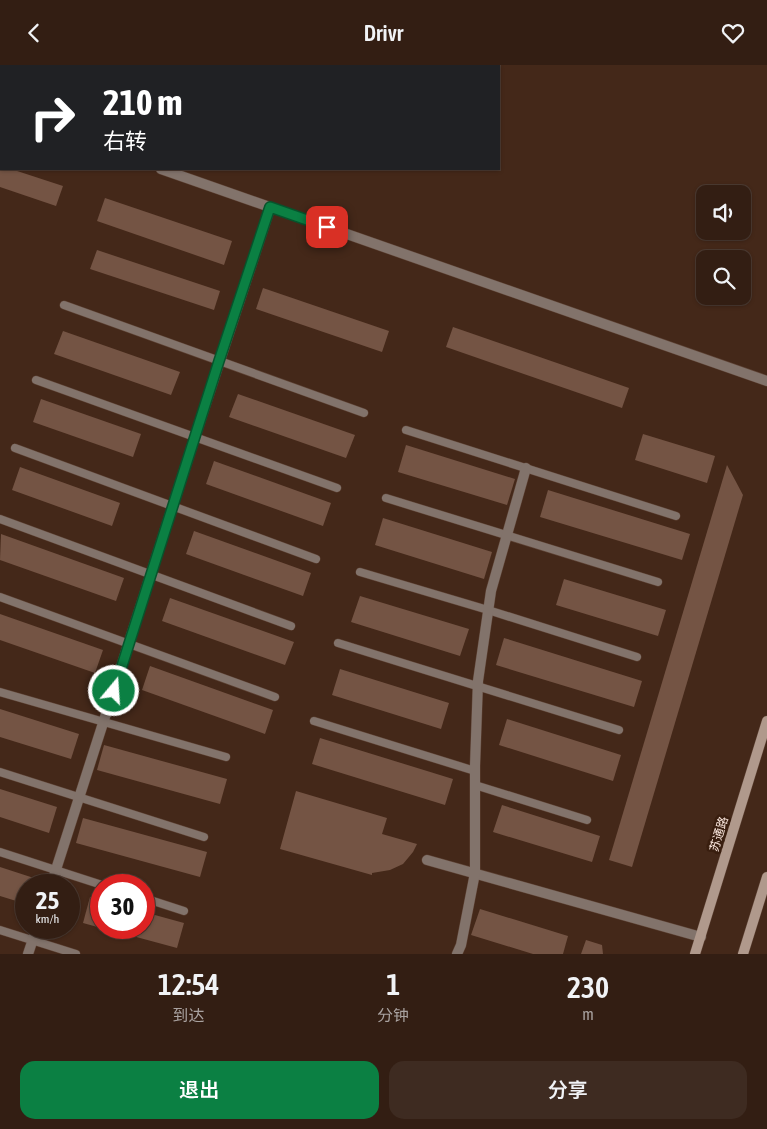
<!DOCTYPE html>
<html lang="zh">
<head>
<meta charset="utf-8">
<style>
  :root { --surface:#331e13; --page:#3e2b21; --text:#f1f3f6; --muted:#a9a2a0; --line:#4e3c33; --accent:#0b8043 }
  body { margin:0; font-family:"Asap Condensed","Noto Sans SC",sans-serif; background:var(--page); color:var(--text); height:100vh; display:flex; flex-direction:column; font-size:19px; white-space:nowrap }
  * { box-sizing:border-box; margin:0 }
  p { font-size:16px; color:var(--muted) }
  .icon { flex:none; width:28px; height:28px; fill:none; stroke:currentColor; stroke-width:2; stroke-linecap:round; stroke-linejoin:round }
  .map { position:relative; height:889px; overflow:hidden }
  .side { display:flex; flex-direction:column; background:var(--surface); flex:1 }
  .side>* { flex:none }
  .banner { position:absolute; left:0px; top:0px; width:500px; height:105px; box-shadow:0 1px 4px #0004,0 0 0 1px var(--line); background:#202124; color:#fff; overflow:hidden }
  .fabs { position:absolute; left:696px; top:120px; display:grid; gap:10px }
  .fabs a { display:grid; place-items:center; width:55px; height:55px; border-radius:10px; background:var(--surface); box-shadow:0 1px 4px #0004,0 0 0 1px var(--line); font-size:25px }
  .speed { position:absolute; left:15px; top:809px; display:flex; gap:10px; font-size:25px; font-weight:700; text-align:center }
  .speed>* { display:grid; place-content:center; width:65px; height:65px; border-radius:50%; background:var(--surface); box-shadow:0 1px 4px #0004,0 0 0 1px var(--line); line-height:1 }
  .speed small { font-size:12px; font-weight:400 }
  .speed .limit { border:8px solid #d22; background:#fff; color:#111 }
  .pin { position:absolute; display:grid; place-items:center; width:42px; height:42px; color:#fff; margin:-21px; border-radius:10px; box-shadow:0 2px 8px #0006 }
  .me { position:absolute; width:55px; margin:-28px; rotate:18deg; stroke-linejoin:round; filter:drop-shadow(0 0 4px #0008) }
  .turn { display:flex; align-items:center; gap:18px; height:105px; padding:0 20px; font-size:22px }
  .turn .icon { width:65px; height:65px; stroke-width:2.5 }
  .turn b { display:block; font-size:35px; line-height:42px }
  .eta { display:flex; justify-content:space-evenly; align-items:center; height:85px; text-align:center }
  .eta b { font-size:30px; font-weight:600; line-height:35px }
  .primary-button { display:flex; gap:10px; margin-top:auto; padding:10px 20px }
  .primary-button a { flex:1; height:58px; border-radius:15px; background:var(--accent); color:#fff; font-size:20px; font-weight:600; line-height:58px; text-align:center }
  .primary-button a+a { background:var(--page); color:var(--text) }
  header { display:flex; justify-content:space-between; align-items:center; height:65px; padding:0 20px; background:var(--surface); font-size:22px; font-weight:600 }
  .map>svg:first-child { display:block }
  .building { fill:#745444 }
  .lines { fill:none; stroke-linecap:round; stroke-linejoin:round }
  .service-casing { stroke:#5e4335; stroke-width:9 }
  .minor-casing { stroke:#5e4335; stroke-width:11 }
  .tertiary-casing { stroke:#5e4335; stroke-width:11 }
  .secondary-casing { stroke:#5e4335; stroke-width:11 }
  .service { stroke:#82736b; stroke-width:8 }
  .minor { stroke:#82736b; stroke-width:10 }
  .tertiary { stroke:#82736b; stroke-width:10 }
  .secondary { stroke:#b0998c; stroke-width:10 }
  .route-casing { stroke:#07532c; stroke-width:12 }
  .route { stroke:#0b8043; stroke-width:9 }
  .labels { text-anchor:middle; stroke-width:5; stroke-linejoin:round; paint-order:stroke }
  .street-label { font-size:12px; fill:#fce8df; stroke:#391e0f }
</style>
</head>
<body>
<header><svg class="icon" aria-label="back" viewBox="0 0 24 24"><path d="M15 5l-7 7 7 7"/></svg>Drivr<svg class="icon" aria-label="heart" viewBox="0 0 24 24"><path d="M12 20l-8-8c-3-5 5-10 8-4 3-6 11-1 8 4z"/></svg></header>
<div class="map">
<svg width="767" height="889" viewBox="0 0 767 889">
  <rect width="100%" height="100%" fill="#442819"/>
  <g class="building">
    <path d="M0,104h11l52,17 -7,20 -56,-19z"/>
    <path d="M105,133l127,43 -8,24 -127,-44z"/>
    <path d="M97,185l123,41 -6,19 -124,-41z"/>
    <path d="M263,223l126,43 -7,21 -126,-43z"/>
    <path d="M453,262l176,61 -7,20 -176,-61z"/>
    <path d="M63,266l117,41 -9,23 -117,-41z"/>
    <path d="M238,329l117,41 -9,23 -117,-41z"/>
    <path d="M41,334l100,35 -8,23 -100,-35z"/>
    <path d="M643,369l72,22 -8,27 -72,-23z"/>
    <path d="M406,380l109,34 -8,26 -109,-33z"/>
    <path d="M214,396l117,42 -8,23 -117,-42z"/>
    <path d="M727,400l16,30 -111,372 -23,-7z"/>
    <path d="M20,402l100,36 -8,23 -100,-36z"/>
    <path d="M548,425l142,44 -8,26 -142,-43z"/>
    <path d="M383,453l109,34 -8,27 -109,-34z"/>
    <path d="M194,466l117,42 -8,23 -117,-42z"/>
    <path d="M1,469l123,44 -8,23 -116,-41z"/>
    <path d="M564,514l102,31 -8,26 -102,-31z"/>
    <path d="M360,531l109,33 -9,27 -109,-34z"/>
    <path d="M170,533l124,44 -9,23 -123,-44z"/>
    <path d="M0,549l103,36 -8,23 -95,-33z"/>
    <path d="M504,573l138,43 -8,26 -138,-42z"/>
    <path d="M150,601l123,44 -8,24 -123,-44z"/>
    <path d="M340,604l109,34 -8,26 -109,-34z"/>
    <path d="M0,644l79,25 -8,25 -71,-22z"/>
    <path d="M507,654l114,36 -8,26 -114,-36z"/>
    <path d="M320,673l133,41 -8,26 -133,-41z"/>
    <path d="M104,680l123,34 -7,25 -123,-34z"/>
    <path d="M0,724l57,18 -8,26 -49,-16z"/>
    <path d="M296,726l91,27 -5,16 35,10 -4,8 -10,12 -13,6 -18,3v2l-92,-26z"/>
    <path d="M502,740l98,31 -8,26 -99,-30z"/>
    <path d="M83,753l124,34 -7,25 -124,-34z"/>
    <path d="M0,802l40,13 -1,5h-13v19l-26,-8z"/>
    <path d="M90,832l11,3v28l-18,-5z"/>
    <path d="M480,844l88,27 -5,18h-30l-62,-19z"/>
    <path d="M144,847l40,11 -7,25 -74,-20 41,-1z"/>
    <path d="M586,875l16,5 1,9h-22z"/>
  </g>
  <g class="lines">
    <g class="service-casing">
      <g id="service">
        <path d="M64,240l300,108"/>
        <path d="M36,315l301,108"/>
        <path d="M406,365l270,86"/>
        <path d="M15,383l301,111"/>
        <path d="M386,433l272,84"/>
        <path d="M0,454l291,107"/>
        <path d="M360,507l128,38 149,47"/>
        <path d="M0,532l275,100"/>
        <path d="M338,578l281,87"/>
        <path d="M0,627l226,65"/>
        <path d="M314,656l161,50"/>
        <path d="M0,707l204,65"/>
        <path d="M475,720l112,35"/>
        <path d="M0,787l102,33"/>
        <path d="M144,833l40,13"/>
        <path d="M0,865l76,24"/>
      </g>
    </g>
    <g class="minor-casing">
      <g id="minor">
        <path d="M427,795l274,77"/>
        <path d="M51,820c73,-226 144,-452 219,-677"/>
        <path d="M28,889l9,-27"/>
        <path d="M457,889l4,-9 14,-72v-107l3,-85 13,-90 35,-123"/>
      </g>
    </g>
    <g class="tertiary-casing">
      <g id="tertiary">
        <path d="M0,47h1"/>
        <path d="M161,104l606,212"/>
      </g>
    </g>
    <g class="secondary-casing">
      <g id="secondary">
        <path d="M695,889l72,-233"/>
        <path d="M743,889l24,-77"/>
      </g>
    </g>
    <use href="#service" class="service"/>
    <use href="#minor" class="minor"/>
    <use href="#tertiary" class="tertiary"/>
    <use href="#secondary" class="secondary"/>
  </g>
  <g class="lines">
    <g class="route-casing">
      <path id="route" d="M114,626l105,-330 51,-154 57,20"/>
    </g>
    <use href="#route" class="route"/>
  </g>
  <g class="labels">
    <g class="street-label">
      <text transform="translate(719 769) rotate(-73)" y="4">苏通路</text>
    </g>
  </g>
</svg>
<div class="fabs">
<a><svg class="icon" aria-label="sound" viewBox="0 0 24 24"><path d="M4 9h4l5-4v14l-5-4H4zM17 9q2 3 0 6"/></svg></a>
<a><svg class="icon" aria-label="search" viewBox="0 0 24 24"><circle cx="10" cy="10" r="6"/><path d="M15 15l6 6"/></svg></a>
</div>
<div class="speed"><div>25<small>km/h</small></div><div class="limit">30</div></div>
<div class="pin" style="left:327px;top:162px;background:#d93025"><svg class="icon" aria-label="arrive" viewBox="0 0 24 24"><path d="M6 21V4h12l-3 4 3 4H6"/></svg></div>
<svg class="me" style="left:114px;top:626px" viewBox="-20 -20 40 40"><circle r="17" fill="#0b8043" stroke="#fff" stroke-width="3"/><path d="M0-11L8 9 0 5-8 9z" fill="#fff"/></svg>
<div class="banner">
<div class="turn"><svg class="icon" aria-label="right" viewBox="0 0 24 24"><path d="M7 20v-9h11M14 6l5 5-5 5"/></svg><div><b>210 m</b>右转</div></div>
</div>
</div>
<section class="side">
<div class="eta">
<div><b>12:54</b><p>到达</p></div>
<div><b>1</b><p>分钟</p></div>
<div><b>230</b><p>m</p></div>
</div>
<div class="primary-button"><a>退出</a><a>分享</a></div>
</section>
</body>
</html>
